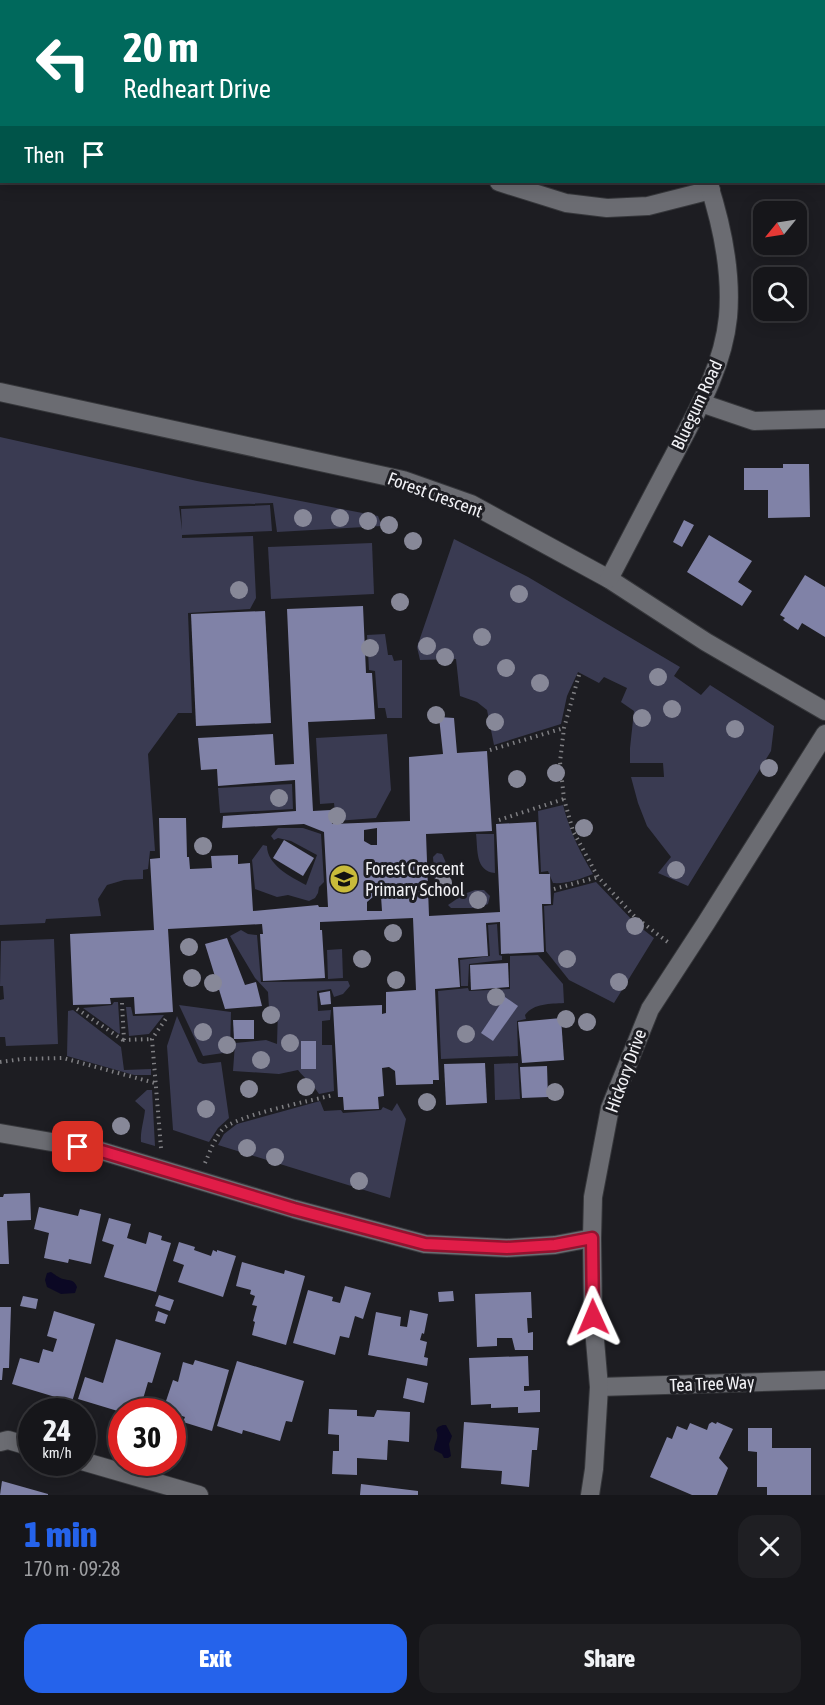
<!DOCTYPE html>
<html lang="en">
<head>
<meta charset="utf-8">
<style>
  :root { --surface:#16161a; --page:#1f1f23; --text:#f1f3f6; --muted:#9e9fa2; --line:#353539; --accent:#2563eb }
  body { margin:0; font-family:"Asap Condensed",sans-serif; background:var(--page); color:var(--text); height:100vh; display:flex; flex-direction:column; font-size:22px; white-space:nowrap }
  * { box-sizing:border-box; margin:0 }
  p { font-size:20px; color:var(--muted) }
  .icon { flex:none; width:33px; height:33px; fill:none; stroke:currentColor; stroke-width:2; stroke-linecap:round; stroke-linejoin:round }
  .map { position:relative; height:1495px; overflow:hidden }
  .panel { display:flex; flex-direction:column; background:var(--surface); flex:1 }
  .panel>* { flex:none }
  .banner { position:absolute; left:0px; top:0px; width:825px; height:183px; box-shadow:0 3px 15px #0003,0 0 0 2px var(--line); background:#00695c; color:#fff; overflow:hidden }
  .needle { width:39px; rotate:240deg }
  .buttons { position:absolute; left:753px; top:201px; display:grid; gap:12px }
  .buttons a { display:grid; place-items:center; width:54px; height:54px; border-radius:12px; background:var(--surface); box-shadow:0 3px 15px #0003,0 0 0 2px var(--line); font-size:30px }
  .speed { position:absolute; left:18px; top:1398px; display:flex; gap:12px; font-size:30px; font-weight:700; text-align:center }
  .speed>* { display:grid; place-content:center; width:78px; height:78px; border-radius:50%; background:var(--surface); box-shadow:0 3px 15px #0003,0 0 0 2px var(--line); line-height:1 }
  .speed small { font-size:15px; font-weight:400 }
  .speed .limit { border:9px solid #d22; background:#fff; color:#111 }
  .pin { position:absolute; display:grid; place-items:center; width:51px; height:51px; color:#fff; margin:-26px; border-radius:12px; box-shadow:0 3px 9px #0006 }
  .me { position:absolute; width:66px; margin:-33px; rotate:359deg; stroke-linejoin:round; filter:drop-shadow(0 0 4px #0008) }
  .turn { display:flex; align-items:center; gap:21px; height:126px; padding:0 24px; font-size:27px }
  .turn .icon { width:78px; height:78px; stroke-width:2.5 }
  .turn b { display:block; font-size:42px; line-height:51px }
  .then { display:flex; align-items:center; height:57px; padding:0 24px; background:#0003; gap:12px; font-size:22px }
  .round { display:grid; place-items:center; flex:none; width:63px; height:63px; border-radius:18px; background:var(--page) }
  .head { display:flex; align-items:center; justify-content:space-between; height:102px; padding:0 24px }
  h1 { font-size:36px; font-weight:800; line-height:45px; color:var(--accent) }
  .cta { display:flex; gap:12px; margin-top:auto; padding:12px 24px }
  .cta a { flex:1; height:69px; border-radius:18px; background:var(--accent); color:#fff; font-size:24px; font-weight:800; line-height:69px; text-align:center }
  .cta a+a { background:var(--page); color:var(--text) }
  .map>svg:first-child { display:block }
  .green { fill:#3a3b52 }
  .water { fill:#0b0824 }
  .building { fill:#8082a7; fill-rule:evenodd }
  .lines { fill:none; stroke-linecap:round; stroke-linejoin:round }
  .minor-casing { stroke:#36373b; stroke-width:20 }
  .path { stroke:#7f7f83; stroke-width:4; stroke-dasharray:1.5 4.5; stroke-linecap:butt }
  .minor { stroke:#6b6c72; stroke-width:18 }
  .tree { fill:#878898 }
  .route-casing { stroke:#92132f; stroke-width:15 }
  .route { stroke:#e11d48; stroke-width:10 }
  .labels { text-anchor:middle; stroke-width:6; stroke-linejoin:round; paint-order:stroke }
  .street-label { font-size:18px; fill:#f2f2f6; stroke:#1d1d22 }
  .poi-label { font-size:18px; fill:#f2f2f6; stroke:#1d1d22; text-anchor:start }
</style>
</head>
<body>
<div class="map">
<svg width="825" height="1495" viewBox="0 0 825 1495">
  <rect width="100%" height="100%" fill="#1d1d22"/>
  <g class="green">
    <path d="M0,437l197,44 181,35 4,10 -105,6 -4,-29 -94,3 3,24 -1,-21 89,-4 2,26 -90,4v3l71,-2 3,62 -6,11 -62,4 4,100h-14l-30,41 7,97h-5l-2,18 -5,1v9l-19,1 -17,5 -9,14 3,17 -55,3 -1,4 -45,2z"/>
    <path d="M454,539l74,38 152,90 -6,9 27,19 9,-10 64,41 -3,25 -83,135 -30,-13 13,-16 -24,-31 -9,-23 -7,-26h33l-1,-14h-33v-15l4,-37 -13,-9 6,-14 -23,-11 -5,6 -21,-11 -11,24 -6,28 -67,21 -7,-35 -10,-8 -17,-6 -4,-37 -36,1 -3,-13z"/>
    <path d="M372,543l2,51 -103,5 -3,-52z"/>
    <path d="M385,634l3,21h4l2,6 8,-1v58h-15l-2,-10h-7l-3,-37 -6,-1 -2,-35z"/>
    <path d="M387,734l4,56 -15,28 -40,3 -2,-18 -14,1 -4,-66z"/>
    <path d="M292,784l1,25 -73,4 -2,-25z"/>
    <path d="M563,805c7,27 16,45 30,69 -13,5 -26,10 -40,9l-5,-12 -7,1 -3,-61z"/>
    <path d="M278,828h25l18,6 3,48 -5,5 -1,6 -3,5 -6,3 -21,-6 -11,2 -22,-8 -3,-29 11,-15 4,1c0,19 24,31 39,39l11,-30 -26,-14 -13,-3 -4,2 -3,-4z"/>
    <path d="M476,834h18l1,39c-20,-2 -17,-23 -19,-39z"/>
    <path d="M437,853l5,1c8,17 11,27 -2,42l-4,1 -3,-40z"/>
    <path d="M596,882l39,41 19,15 -40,65 -45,-23 -23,-29 -2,-45 9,-1 1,-12z"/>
    <path d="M475,890h9l6,6 -2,8 -9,4h-28l-3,-3 16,-11z"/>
    <path d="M497,924l2,31 3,1v4l-33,4 -1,22h-7l-1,-26 30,-4 -2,-31z"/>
    <path d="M241,930l7,4 9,1 4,47 87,-1 2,5 -7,8 -9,3 -3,-8 -14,2 1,20 13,-1 -1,10 -8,1v24h10l2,46 -15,3c-7,-11 -14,-15 -21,-24l-19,4 -46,-3 2,-28 31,-3 11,4 1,-35 -9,-1 -1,-16 -13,-14 -25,-42z"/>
    <path d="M54,939l4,105 -52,2 -1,-9h-5v-37l4,-1 -1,-13h-3l1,-45z"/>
    <path d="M342,949l1,29 -15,1 -1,-29z"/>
    <path d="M538,955l25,29 1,19c-14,1 -30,0 -39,12l1,4 -9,2 1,35 -77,3 -3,-68 30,-3 1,3 41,-2v-33z"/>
    <path d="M114,1002h4l2,31 -1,1 -36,-26 29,-3z"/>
    <path d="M179,1005l52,7 -1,40 -27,4z"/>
    <path d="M126,1007h5l2,9 31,-1 -15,19 -20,2z"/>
    <path d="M73,1010l48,37 3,23 27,-1v6h-17l-67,-19 1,-45z"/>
    <path d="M177,1016l21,46 5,2 18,-2 8,56 -11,10 -9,14 -36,-12 -6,-84z"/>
    <path d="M518,1063l2,36 -25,1 -1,-36z"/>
    <path d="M147,1090h5l3,56 -14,-4c-1,-11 3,-21 4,-32l-10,-9z"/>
    <path d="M320,1101l4,10 17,-1 2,3 38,-3 2,-3 9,4 5,-8 9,16 -16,79 -172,-53 6,-11 13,-10z"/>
  </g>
  <g class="water">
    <path d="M51,1272c3,2 8,6 12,7 7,2 11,0 14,8l-2,6 -14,1 -14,-7 -2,-7 2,-7z"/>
    <path d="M443,1425h3l6,11 -3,8 2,12 -3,2h-4l-2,-4 -8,-4c0,-8 6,-12 2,-20l2,-3z"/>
  </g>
  <g class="building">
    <path d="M783,464h26l1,53 -42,1v-28h-24v-22h39z"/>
    <path d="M684,520l10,5 -12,22 -9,-5z"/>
    <path d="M709,535l43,26 -14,21 14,9 -10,15 -55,-34z"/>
    <path d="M805,575l20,12v50l-23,-14 -4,7 -15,-10 2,-2 -5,-3z"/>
    <path d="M363,606l3,67h6l3,46 -67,3 5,89 18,-1 1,14 78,-3 -1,-64 34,-3 -4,-37 15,1 3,35 30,-2 5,80 -66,3 3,82 71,-4 -4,-88 40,-2 3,52h11l1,30h-9l2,48 -43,2 -1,-32 -14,1 2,33 -30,2 2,29 -25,2 4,91h-6v4l-37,1 -1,-14 -6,-4 -7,1 2,28 -6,1 1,12 -35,1 -1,-13h-5l-5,-90 49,-2v9l4,-1v-21l30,-2 -3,-72 -93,4v8h2l3,48 -62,3 -3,-47h3l-1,-10 -94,5 5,83 -38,2 -1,-17 -24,1 1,6 -38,1 -3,-71 84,-4 -4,-71 10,-1 -1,-40h27l1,39h2l1,12 22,-1 -1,-12 27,-1v9l12,-1 3,48 65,-6 1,2h9l-4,-75 -20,-8 -82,4 1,-12 73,-5 -1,-31 -77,6 -1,-17 -16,1 -3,-32 75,-4 2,31 19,-1 -7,-155zM377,828v17h-6l-7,-4v-11zM374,896h7l1,15h-15v-9z"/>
    <path d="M265,611l6,112 -75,3 -5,-112z"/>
    <path d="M284,840l30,18 -11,18 -30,-18z"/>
    <path d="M227,938l18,47 11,-3 6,24 -37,3 -20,-65z"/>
    <path d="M508,963l1,24 -38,3 -1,-25z"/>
    <path d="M330,991l1,13 -10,1 -2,-12z"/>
    <path d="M505,997l13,9 -25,35 -12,-8z"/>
    <path d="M561,1018l3,42 -42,3 -4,-41z"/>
    <path d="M233,1020h21v19h-20z"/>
    <rect x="301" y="1041" width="15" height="28"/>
    <path d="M485,1063l2,40 -41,2 -2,-41z"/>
    <path d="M547,1066l1,31 -26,1 -2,-31z"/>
    <path d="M30,1193l1,27 -24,1 2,43h-9v-67h3l1,-3z"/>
    <path d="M39,1207l39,9 2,-7 21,5 -10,50 -22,-5 -1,4 -24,-5 5,-25 -15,-4z"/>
    <path d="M109,1218l22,6 -4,14 19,6 3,-12 13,4 -1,4 10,3 -15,49 -52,-15 10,-32 -12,-4z"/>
    <path d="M179,1242l16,5 -1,3 17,6 2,-6 4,2v-2l19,6 -13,41 -45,-15 6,-17 -11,-4z"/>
    <path d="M242,1262l42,12 1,-4 20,6 -19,69 -34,-10 3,-13 -2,-1 4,-15 -5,-1 3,-9 -5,-2 1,-4 -15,-4z"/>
    <path d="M345,1286l26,7 -8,26 -8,-3 -6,22 -9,-2 -5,19 -42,-12 15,-53 25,7 -1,4 8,2z"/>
    <path d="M453,1291l1,10 -15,1 -1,-10z"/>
    <path d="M531,1292l1,26h-5l1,15 5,-1v18h-18l-3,-12h-15v8l-20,1 -2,-53z"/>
    <path d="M159,1295l15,5 -4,11 -15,-5z"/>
    <path d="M23,1296l15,3 -2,10 -16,-3z"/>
    <path d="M0,1307h11l-2,61h-6l-1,12h-2z"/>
    <path d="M410,1310l18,4 -4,20 -2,-1 -2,7 7,2 -3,15 4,1 -1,8 -59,-11 8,-43 25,5 -1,9 7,1z"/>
    <path d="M54,1311l41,13 -23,78 -60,-18 8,-26 19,5 4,-14 10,3 4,-13 -10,-3z"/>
    <path d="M158,1311l10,4 -3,9 -10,-3z"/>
    <path d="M116,1339l45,14 -9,30 -4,-1 -5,17 2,1 -3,12h-21l-43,-13 7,-22 18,6z"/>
    <path d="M528,1356l1,30h-5v5l16,-1v22l-22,1v-6l-27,1v-4l-20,1 -2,-47z"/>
    <path d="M195,1360l34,10 -17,61 -29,-9 2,-5 -3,-1 -5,16 -5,-2v-18h-15l2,-10 6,2 8,-24 5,2 5,-20 10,3z"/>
    <path d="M237,1361l67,20 -12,41 -6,-1 -6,20 -37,-11 -1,4 -25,-8z"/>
    <path d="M407,1378l21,5 -4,20 -21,-5z"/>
    <path d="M329,1409l28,1v6l17,1 3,-7 33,2 -1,30 -21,-2 -1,20 -30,-2v17l-25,-1 1,-23h6v-16l-11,-1z"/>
    <path d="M464,1422l75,6 -2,22h-5l-3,37 -28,-3 1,-13 -41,-3z"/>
    <path d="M712,1422l4,2 1,-2 16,7 -14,29 9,10 -11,27h-25l-42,-18 17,-40 5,2 5,-13 10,4 3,-7 17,7 2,-6z"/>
    <path d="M748,1428h24v20h39v47h-44v-8h-10v-35l-9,-1z"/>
    <path d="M2,1481l46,13v1h-48z"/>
    <path d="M361,1484l57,7v4h-58z"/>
  </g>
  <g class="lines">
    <g class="minor-casing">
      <g id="minor">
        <path d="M344,0v2"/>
        <path d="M650,0l1,2"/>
        <path d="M0,66h2"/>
        <path d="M499,182l67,21 41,5 41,-2 63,-16"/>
        <path d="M0,392l403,88 68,24 138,75 97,63 119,69"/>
        <path d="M701,403l53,18 71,-2"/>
        <path d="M609,579c21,-40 42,-81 64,-122 23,-44 50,-89 55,-140 4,-45 -6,-92 -20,-135"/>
        <path d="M0,1133l98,17 196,59 131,35 82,4 48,-3 37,-7"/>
        <path d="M599,1387l226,-7"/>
        <path d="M0,1442l8,-2 24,7"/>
        <path d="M82,1461l117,34"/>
        <path d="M590,1495l4,-26 5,-82 -6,-70 -1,-79 1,-41 17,-89 40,-99 56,-86 119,-189"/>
      </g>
    </g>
    <g class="path">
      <path d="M579,675l-15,53 -4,34 4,37 9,32 25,46 37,40 34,26"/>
      <path d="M490,750l74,-22"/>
      <path d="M499,820l65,-21"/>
      <path d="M554,889l44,-12"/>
      <path d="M122,1003l2,37 28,-1"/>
      <path d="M77,1009l46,31"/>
      <path d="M0,1062l22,-3 41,-1 92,25"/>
      <path d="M161,1148l-9,-109 15,-22"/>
      <path d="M205,1163c5,-11 9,-24 17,-33 13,-15 89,-29 111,-35"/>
    </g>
    <use href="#minor" class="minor"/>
  </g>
  <g class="tree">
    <circle cx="303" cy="518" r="9"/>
    <circle cx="340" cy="518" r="9"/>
    <circle cx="368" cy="521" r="9"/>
    <circle cx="389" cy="525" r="9"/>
    <circle cx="413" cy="541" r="9"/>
    <circle cx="239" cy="590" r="9"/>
    <circle cx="519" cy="594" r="9"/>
    <circle cx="400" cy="602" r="9"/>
    <circle cx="482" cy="637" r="9"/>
    <circle cx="427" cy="646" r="9"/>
    <circle cx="370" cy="648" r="9"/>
    <circle cx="445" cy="657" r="9"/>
    <circle cx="506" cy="668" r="9"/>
    <circle cx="658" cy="677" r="9"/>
    <circle cx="540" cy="683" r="9"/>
    <circle cx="672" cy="709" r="9"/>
    <circle cx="436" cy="715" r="9"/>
    <circle cx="642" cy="718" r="9"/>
    <circle cx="495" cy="722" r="9"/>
    <circle cx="735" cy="729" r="9"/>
    <circle cx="769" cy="768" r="9"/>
    <circle cx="556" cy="773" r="9"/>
    <circle cx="517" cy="779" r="9"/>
    <circle cx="279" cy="798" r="9"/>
    <circle cx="337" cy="816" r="9"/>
    <circle cx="584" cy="828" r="9"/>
    <circle cx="203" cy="846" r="9"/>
    <circle cx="676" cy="870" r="9"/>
    <circle cx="443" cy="883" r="9"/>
    <circle cx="478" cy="900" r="9"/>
    <circle cx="635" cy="926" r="9"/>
    <circle cx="393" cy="933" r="9"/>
    <circle cx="189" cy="947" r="9"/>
    <circle cx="362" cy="959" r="9"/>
    <circle cx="567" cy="959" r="9"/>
    <circle cx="192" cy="978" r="9"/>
    <circle cx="396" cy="980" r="9"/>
    <circle cx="619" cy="982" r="9"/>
    <circle cx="213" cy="983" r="9"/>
    <circle cx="496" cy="997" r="9"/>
    <circle cx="271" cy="1015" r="9"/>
    <circle cx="566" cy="1019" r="9"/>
    <circle cx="587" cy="1022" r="9"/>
    <circle cx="203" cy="1032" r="9"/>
    <circle cx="466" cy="1034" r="9"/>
    <circle cx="290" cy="1043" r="9"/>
    <circle cx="227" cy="1045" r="9"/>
    <circle cx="261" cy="1060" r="9"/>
    <circle cx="306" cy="1087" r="9"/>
    <circle cx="249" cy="1089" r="9"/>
    <circle cx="555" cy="1092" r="9"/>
    <circle cx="427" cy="1102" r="9"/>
    <circle cx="206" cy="1109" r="9"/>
    <circle cx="121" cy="1126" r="9"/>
    <circle cx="247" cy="1148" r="9"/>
    <circle cx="275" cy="1157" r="9"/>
    <circle cx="359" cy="1181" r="9"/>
  </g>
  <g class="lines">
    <g class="route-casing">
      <path id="route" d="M78,1147l20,3 196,59 131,35 82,4 48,-3 37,-7 1,79"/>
    </g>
    <use href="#route" class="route"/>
  </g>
  <defs>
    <g id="school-disc" transform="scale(1.5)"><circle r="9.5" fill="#c9bb3a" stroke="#1d1d22"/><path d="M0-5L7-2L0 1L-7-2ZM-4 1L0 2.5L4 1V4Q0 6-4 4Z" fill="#111"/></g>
  </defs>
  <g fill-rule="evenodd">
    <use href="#school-disc" x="344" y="879"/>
  </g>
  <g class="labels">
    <g class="street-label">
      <text transform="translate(697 405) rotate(-65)" y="6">Bluegum Road</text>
      <text transform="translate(435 495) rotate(20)" y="6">Forest Crescent</text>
      <text transform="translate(626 1071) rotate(-70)" y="6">Hickory Drive</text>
      <text transform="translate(712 1384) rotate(-2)" y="6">Tea Tree Way</text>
    </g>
    <g class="poi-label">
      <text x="365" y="875">Forest Crescent<tspan x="365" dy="21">Primary School</tspan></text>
    </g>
  </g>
</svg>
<div class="buttons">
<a><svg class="needle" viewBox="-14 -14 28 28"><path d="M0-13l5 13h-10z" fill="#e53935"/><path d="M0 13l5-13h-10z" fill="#9e9fa2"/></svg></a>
<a><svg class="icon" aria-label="search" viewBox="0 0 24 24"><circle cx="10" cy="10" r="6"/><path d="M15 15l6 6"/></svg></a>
</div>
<div class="speed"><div>24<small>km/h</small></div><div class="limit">30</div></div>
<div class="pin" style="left:78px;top:1147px;background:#d93025"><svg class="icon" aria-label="arrive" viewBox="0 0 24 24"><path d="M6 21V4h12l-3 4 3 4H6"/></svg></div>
<svg class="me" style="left:593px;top:1317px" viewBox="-20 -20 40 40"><path d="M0-17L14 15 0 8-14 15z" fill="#e11d48" stroke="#fff" stroke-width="4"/></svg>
<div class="banner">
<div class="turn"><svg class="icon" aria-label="left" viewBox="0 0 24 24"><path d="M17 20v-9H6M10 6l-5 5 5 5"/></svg><div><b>20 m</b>Redheart Drive</div></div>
<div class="then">Then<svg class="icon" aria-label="arrive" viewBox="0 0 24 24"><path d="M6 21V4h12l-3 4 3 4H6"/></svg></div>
</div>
</div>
<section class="panel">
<div class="head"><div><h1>1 min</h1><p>170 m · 09:28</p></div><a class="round"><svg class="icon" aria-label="close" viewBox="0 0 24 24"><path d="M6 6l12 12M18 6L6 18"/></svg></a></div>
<div class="cta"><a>Exit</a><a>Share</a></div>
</section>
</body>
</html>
